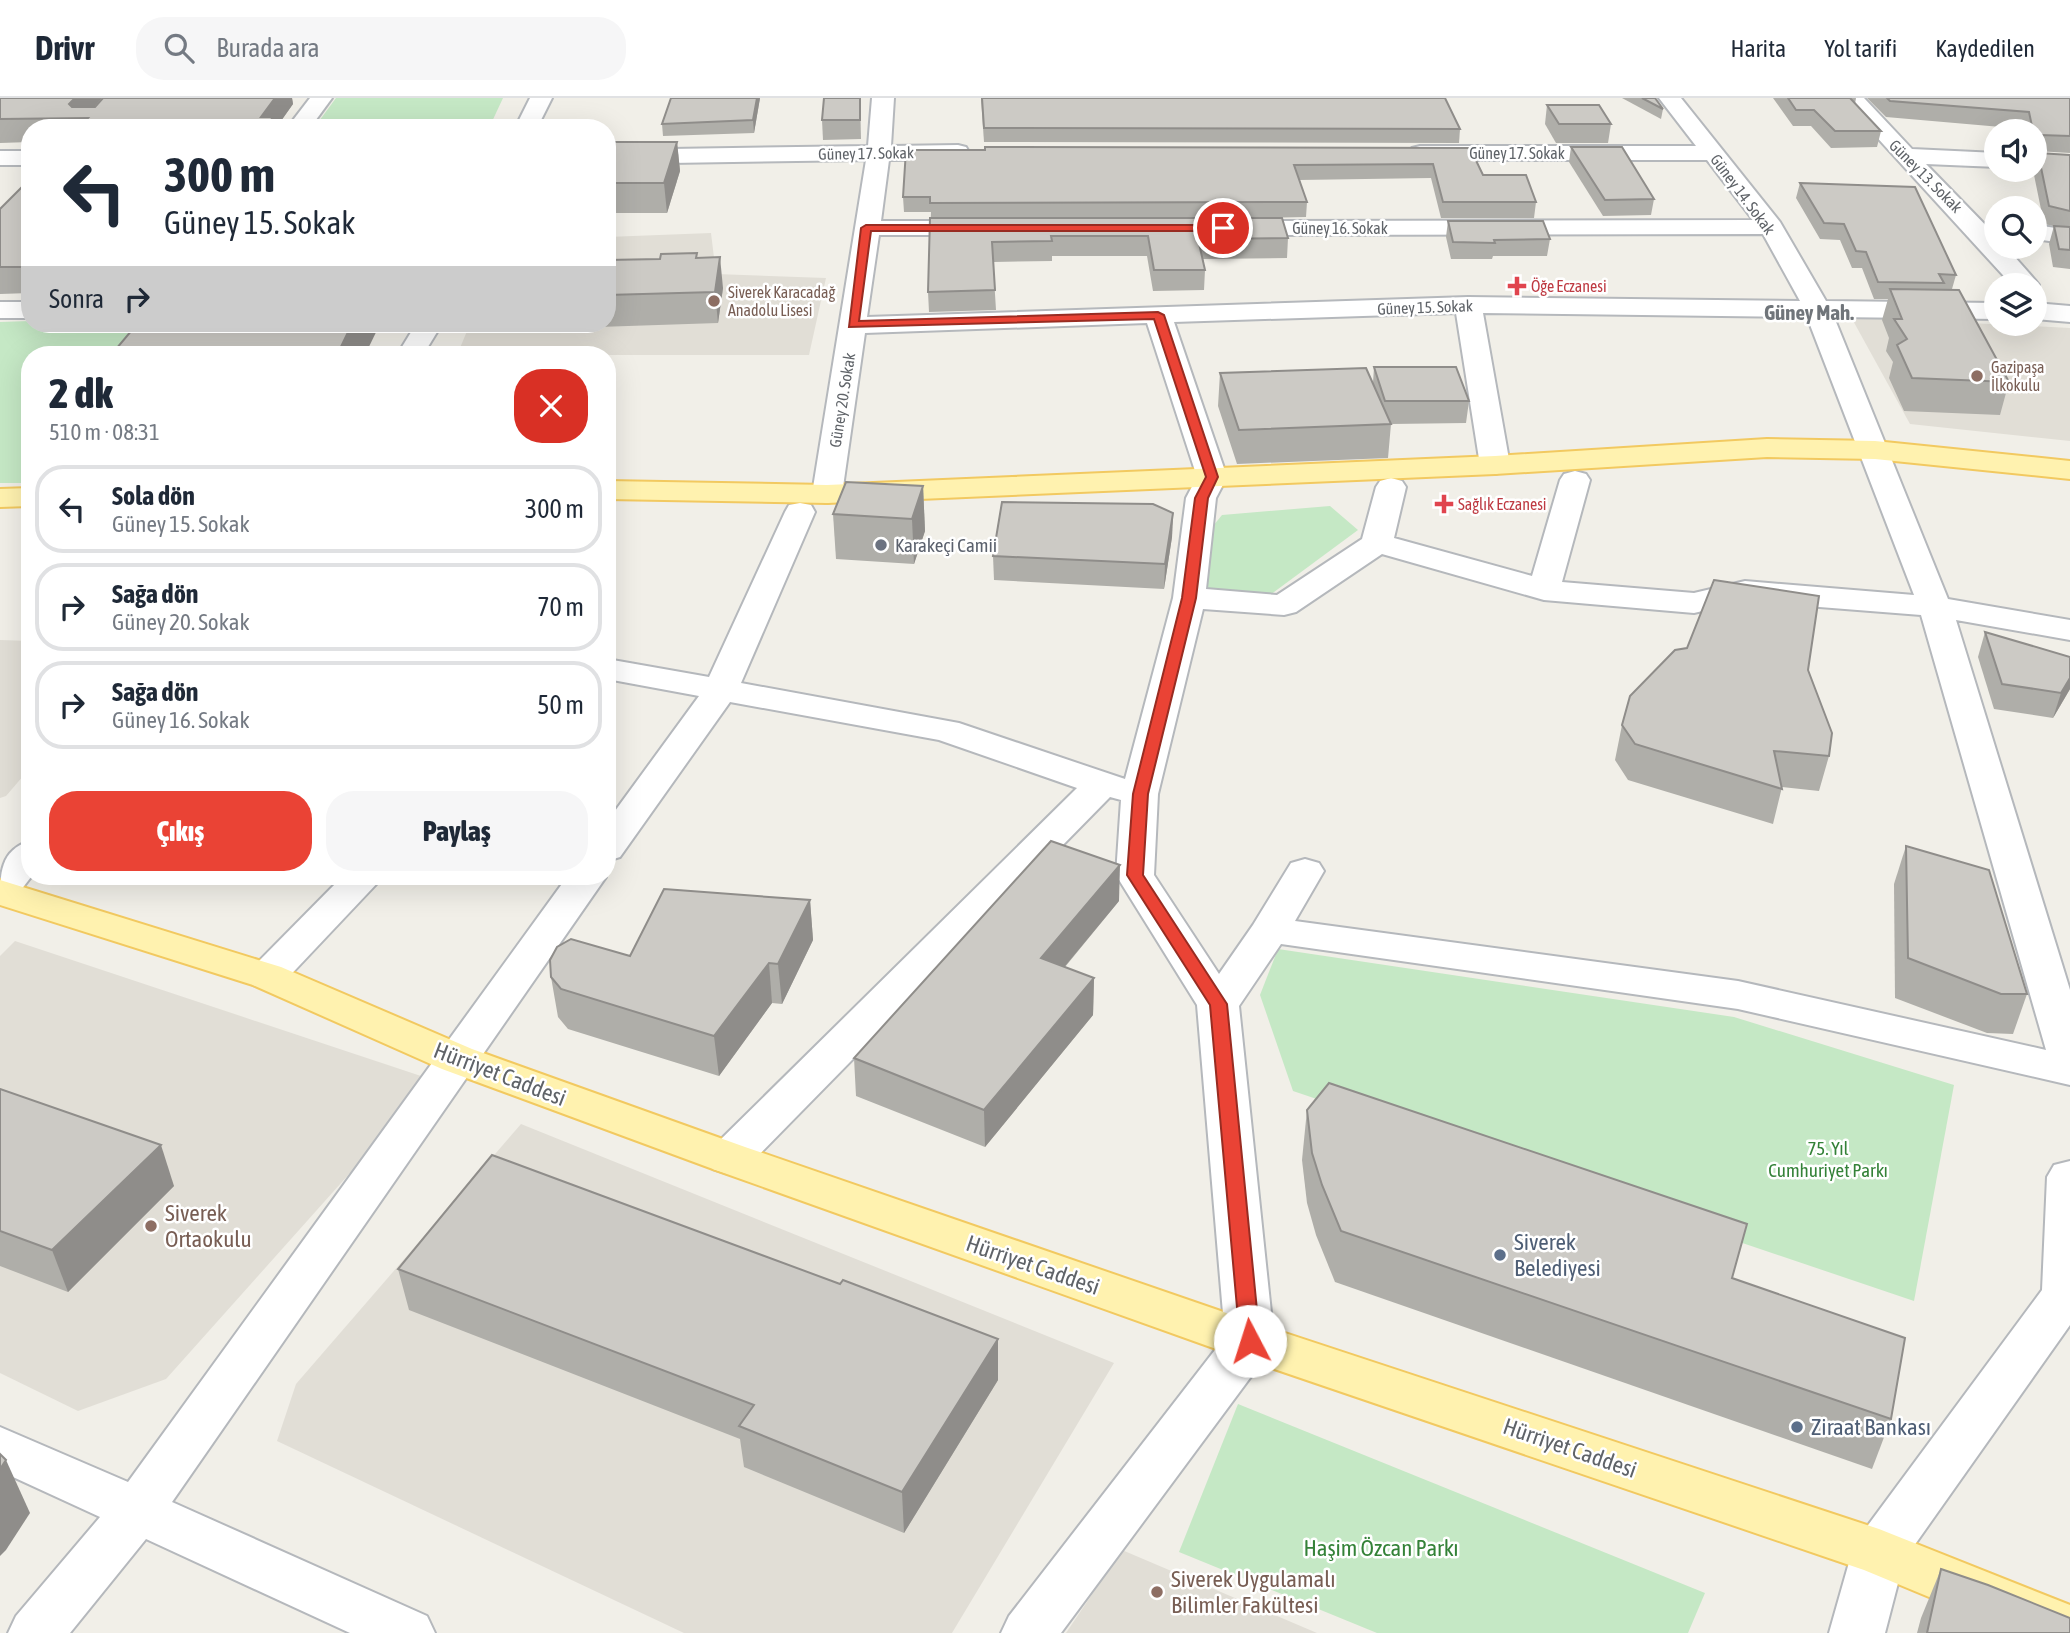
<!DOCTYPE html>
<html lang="tr">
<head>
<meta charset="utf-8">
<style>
  :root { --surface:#fff; --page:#f6f6f7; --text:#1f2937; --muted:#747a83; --line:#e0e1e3; --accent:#ea4335 }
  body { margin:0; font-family:"Asap Condensed",sans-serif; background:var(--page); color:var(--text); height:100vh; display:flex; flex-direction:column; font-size:26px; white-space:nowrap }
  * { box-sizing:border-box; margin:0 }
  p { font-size:23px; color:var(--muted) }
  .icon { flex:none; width:38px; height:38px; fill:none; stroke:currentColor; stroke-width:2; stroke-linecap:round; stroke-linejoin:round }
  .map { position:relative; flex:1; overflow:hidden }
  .details { position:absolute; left:21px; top:248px; width:595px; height:539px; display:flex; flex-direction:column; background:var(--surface); border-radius:28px; box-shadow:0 7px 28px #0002 }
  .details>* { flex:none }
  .banner { position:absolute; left:21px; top:21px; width:595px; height:214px; border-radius:28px; box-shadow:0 7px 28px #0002; background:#fff; color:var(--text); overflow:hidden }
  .tools { position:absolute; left:1984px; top:21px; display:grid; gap:14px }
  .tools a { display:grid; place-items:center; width:63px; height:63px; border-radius:50%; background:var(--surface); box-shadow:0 7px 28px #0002; font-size:35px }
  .pin { position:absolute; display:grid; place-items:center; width:60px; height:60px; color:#fff; margin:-30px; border:4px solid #fff; border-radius:50%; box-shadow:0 2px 7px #0007 }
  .me { position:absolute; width:77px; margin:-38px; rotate:355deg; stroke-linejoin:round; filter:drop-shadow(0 0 5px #0008) }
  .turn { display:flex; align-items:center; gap:24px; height:147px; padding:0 28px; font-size:32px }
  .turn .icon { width:91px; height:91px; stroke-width:2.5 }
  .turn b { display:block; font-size:49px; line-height:60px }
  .then { display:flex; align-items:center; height:66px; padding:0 28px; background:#0003; gap:14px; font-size:26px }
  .round { display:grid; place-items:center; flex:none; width:74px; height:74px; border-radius:28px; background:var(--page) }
  .summary { display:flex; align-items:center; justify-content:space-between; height:119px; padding:0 28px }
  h1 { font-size:42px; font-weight:800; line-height:52px }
  .button { display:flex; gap:14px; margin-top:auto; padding:14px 28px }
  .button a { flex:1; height:80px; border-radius:28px; background:var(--accent); color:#fff; font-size:28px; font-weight:800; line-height:80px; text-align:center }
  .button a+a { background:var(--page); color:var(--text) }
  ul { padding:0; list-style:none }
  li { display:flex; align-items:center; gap:21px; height:88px; margin:0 14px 10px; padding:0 14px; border:4px solid var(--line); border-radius:28px }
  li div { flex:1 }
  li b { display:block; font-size:26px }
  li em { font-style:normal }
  header { display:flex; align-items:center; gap:42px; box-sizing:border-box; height:98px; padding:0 35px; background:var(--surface); border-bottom:2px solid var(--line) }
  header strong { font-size:33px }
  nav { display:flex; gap:38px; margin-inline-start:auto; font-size:24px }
  .search { width:490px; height:63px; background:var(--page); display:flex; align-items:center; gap:18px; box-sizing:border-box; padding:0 24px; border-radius:28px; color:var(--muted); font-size:26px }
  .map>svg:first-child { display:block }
  .education { fill:#e1ded6 }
  .green { fill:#c5e8c5 }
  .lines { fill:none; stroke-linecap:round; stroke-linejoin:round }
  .minor-casing { stroke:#b5b8bc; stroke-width:4 }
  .major-casing { stroke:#f2c960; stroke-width:4 }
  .minor { fill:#fff; fill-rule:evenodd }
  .major { fill:#fff2af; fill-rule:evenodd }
  .wall { fill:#afaea9 }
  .shaded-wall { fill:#8f8d8a }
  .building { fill:#cccac5; stroke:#8f8d8a; stroke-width:2 }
  .route { fill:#ea4335; stroke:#982c22; stroke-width:2 }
  .health-dot { fill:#e0444e; stroke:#fff; stroke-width:2.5 }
  .education-dot { fill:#8d6e63; stroke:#fff; stroke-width:2.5 }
  .worship-dot { fill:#6b7280; stroke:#fff; stroke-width:2.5 }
  .service-dot { fill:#5c6f8a; stroke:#fff; stroke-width:2.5 }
  .labels { text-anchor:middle; stroke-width:5; stroke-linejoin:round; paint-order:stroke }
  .far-street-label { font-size:16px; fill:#5f6368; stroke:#fff }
  .far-health-label { font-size:16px; fill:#be3a42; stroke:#fff; text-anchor:start }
  .far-education-label { font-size:16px; fill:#785e54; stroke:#fff; text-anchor:start }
  .worship-label { font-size:19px; fill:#5b616d; stroke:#fff; text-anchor:start }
  .park-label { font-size:19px; fill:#348238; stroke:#fff }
  .far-district-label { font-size:21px; font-weight:bold; fill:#70757a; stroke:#fff }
  .near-street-label { font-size:23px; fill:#5f6368; stroke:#fff }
  .near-education-label { font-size:23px; fill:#785e54; stroke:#fff; text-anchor:start }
  .near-service-label { font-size:23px; fill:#4e5e75; stroke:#fff; text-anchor:start }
  .near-park-label { font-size:23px; fill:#348238; stroke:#fff }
</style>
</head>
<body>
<header>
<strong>Drivr</strong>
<div class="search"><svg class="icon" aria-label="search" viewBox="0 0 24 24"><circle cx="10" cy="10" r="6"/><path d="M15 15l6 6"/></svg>Burada ara</div>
<nav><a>Harita</a><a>Yol tarifi</a><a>Kaydedilen</a></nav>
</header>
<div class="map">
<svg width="2070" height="1535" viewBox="0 0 2070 1535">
  <rect width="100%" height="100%" fill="#f1efe8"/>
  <g class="education">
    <path d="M711,135l5,41 110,4 -17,77h-352l13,-31h137v-87z"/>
    <path d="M1851,219l219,11v113l-160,-17z"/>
    <path d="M0,542l30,1v127l-24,28 -6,2z"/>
    <path d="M15,843l418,139 -267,299 -88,32 -78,-38v-417z"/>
    <path d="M521,1026l593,239 -162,270h-268l-407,-192 19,-57z"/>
    <path d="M1122,1452l195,83h-251z"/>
  </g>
  <g class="green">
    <path d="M336,0h167l-14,30h-175z"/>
    <path d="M30,223v3h120l-20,31h-100v128h-30v-161z"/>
    <path d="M1330,408l28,24 -96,71 -55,-12 6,-63 9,-11z"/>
    <path d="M1278,851l456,68 220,68 -40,216 -621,-210 -33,-96z"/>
    <path d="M1238,1306l467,189 -17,40h-311l-198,-81z"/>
  </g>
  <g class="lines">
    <g class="minor-casing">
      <g id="minor">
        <path d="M310,0h22l-22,30h-23z"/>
        <path d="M530,0h22l-15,30h-22z"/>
        <path d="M872,0h22l-3,48 67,-1 8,2 3,5 -3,5 -8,2 -69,1 -8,61h100l9,2 3,5 -3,5 -9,2h-102l-12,82 601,-20 332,4 -37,-67 -529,1 -9,-2 -3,-5 3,-5 9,-2 519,-1 -46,-60h-287l-8,-2 -3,-5 3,-5 8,-2h276l-37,-48h22l99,124 46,79 171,2v16l-163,-2 114,282 122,21v20l-114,-20 114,370v95l-332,-76 -457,-65 -42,62 35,335 -7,14 -206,278h-60l8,-17 216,-279 -28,-332 -81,-130 5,-75 -11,-3 -365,372 -16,5 -16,-5 -6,-11 6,-11 364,-359 -138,-48 -209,-38 -110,155 -13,4v-39l92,-126 -92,-17v-20l102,18 76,-165 4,-7 11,-2 11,2 4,7 -74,171 218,40 166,56 48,-181 13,-100 11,-21 -50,-154 -282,10 -23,161 -4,6 -11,3 -11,-3 -4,-6 54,-334 -259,4v-14l261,-4zM1456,215l24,152 5,6 10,3 10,-3 5,-6 -27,-152 324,4 107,278 -169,-14 -51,12 -132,-11 28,-102 -4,-6 -11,-3 -11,3 -4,6 -28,96 -138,-38 12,-51 -4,-6 -11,-3 -11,3 -4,6 -14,52 -85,56 -71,-6 10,-91 11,-21 -53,-155zM1382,456l162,46 150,13 51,-12 176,14 125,435 -308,-69 -443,-60 29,-50 -5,-8 -14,-4 -14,4 -38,62 -34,49 -65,-99 4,-81 45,-185 81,6 12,-3z"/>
        <path d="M1841,0h23l48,51 85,4v14l-71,-3 71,73v10h9l29,33 4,5 -4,5v-5h-23z"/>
        <rect x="0" y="53" width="30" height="14"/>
        <path d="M2035,127l35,5v14l-35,-5z"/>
        <rect x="0" y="204" width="30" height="16"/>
        <path d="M2035,205l35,3v16l-35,-3z"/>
        <path d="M416,226h26l-19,31h-26z"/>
        <path d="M30,743l1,36 -17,22 -14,3c0,-28 0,-52 30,-61z"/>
        <path d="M342,779h41l-102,108 -14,4 -14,-4 -6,-9 6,-9z"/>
        <path d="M567,779h39l-434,625 255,114 8,17h-85l-204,-94 -76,94h-62l8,-17 84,-99 -100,-46v-44l128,55z"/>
        <path d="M2070,1063v164l-166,235 -19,73h-56l23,-81 8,-16 182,-246 5,-113 7,-12z"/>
      </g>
    </g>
    <g class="major-casing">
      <g id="major">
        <path d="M1767,341l108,2 195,20v18l-195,-20 -108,-2 -272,17 -668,29 -220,-4v-18l220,4 668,-29z"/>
        <path d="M30,390v18l-30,1v-18z"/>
        <path d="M0,782l281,87 191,82 273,98 522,180 612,202 191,76v28h-54l-152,-63 -631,-215 -520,-186 -271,-100 -189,-84 -253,-80z"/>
      </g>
    </g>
    <use href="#minor" class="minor"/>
    <use href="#major" class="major"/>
  </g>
  <g class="wall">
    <path d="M0,0h102l-8,9 181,-9h17l1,6 -17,24h-246v14l-30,1z"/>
    <path d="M760,0l-6,35 -91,3 -1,-12z"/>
    <path d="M860,0l1,41 -38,1 -1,-20z"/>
    <path d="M981,0h464l15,31 -1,14 -475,-1z"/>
    <path d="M1622,0h33l8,11 -2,10z"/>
    <path d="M1773,0h83l-1,6 26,27 -4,16 -46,1 -20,-22h-18z"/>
    <path d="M1867,0h203v55l-33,-2 -2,5v-25h-10l-1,-2 -138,-12z"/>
    <path d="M1547,7l64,19 -3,19h-52l-11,-19z"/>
    <path d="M607,44h70l3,29 -13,42h-60z"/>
    <path d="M1571,49l83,52 -3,16 -48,1 -34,-54z"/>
    <path d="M1470,50l13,27 53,27 -2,16h-93l-10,-40 -132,2 8,22 -1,15 -51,1 33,20 -1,20 -84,1 2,11 -1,20 -51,1 -6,-35h-95v5l-59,1 3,48 -67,2 -1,-20 3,-80h-27l-1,-15z"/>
    <path d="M2038,55l32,2v114l-17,-2 -4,-23 5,-18 -10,-2 -11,-54h2v-8z"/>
    <path d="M30,81v114l-30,1v-85z"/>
    <path d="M1800,85l156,92 -4,14 57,93 -9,33 -96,-4 -15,-33 4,-16 -7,-11 3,-13 -7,-18 6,-21h-14l-12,-31h-10l-12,-28 -20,-1 -24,-41z"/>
    <path d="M1448,123l102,18 -3,17h-54l-1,3h-41l-5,-22z"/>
    <path d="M697,155v5l26,30 -5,35 -240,8 -1,-7h130v-64l53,-1z"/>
    <path d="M1374,269l95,34 -3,22 -75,1 -3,34 -151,6 -19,-58 2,-33 153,10z"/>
    <path d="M923,388l2,45 -11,33 -78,-5 -3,-45z"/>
    <path d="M1173,415l-1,24 -8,52 -170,-9 -1,-24z"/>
    <path d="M1985,534l85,25v32l-17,29 -59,-9 -16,-52z"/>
    <path d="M1808,572l21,86 -10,35 -37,-4 -9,37 -145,-44 -13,-20 7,-35z"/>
    <path d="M1906,748l121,148 -14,40 -26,-1 -92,-35 -1,-114z"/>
    <path d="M810,802l3,40 -31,64 -10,-1 -53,73 -151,-47 -10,-12 -7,-40 79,-21z"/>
    <path d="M1119,803l-54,66 29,11 -1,37 -108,132 -129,-51 -2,-38z"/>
    <path d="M0,991l174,97 -106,106 -68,-26z"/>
    <path d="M1307,1012l584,309 -19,50 -537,-187 -19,-47 -9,-32 -5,-43z"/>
    <path d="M398,1171l442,15 158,55v41l-94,153 -160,-66 -4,-28 -331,-129z"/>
    <path d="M1941,1471l129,64h-153l4,-15z"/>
  </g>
  <g class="shaded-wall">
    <path d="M75,0h27l-18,20 -15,-14z"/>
    <path d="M275,0h17l1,6 -17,24h-12l-3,-11z"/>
    <path d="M757,0h3l-6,35 -1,-13z"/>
    <path d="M677,44l3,29 -13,42 -3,-30z"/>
    <path d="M720,159l3,31 -5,35 -3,-31z"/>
    <path d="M352,226h28l-15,31h-28z"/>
    <path d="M923,388l2,45 -11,33 -2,-45z"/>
    <path d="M1173,415l-1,24 -8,52 1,-25z"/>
    <path d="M2070,580v11l-17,29 8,-25z"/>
    <path d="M1120,767l-1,36 -78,94v-37z"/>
    <path d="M810,802l3,40 -31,64 -4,-40z"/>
    <path d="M769,865l3,40 -53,73 -5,-40z"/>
    <path d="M1094,880l-1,37 -108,132 -1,-37z"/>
    <path d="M161,1047l13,41 -106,106 -16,-42z"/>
    <path d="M998,1241v41l-94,153 -2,-41z"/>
    <path d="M6,1362l24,53 -24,37 -6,6v-87z"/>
  </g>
  <g class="building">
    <path d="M0,0h75l-6,6 3,3h23l8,-9h172l-14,19h12l-8,11h-186l9,-10 -88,1z"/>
    <path d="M671,0h86l-4,22 -91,4z"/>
    <path d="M824,0h36v22h-38z"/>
    <path d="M982,0h463l15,31 -476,-1z"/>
    <path d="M1642,0h13l8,11z"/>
    <path d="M1788,0h62l31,33h-46l-21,-21h-18z"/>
    <path d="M1887,0h183v38l-30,-1 -3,2v12l-2,-8v-10h-2l-4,-19 -139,-11z"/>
    <path d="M1547,7h52l12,19h-52z"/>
    <path d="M607,44h70l-13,41h-57z"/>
    <path d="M985,49l485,1 13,27h43l10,27h-93l-10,-38 -139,1 13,37 -377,1v-6h-27l3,-47h79z"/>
    <path d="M1571,49h51l32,52 -49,1z"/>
    <path d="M2038,55l32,2v56l-21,-5z"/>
    <path d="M30,81v88h-30v-58z"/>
    <path d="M1800,85l115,4 41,88 -17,-1 5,9 -66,-1 -12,-30 -10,-1 -12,-27 -20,-1z"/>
    <path d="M930,120h352l6,20 -90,1 7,31h-51l-6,-34h-97l1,5 -60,1 3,48 -67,2z"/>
    <path d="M1448,123h95l7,18 -56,1 1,3 -42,-1z"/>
    <path d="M2054,128l16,1v23l-11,-1z"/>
    <path d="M697,155l-1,5 24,-1 -5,35 -108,3v-35l53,-1 1,-5z"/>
    <path d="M1890,191l69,1 50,92 -97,-4 -15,-33 10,-6 -13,-20h8z"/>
    <path d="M137,226h215l-15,31h-226z"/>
    <path d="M1374,269h82l13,34h-84z"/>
    <path d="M1366,270l25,56 -152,6 -19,-57z"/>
    <path d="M846,384l77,4 -11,33 -79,-5z"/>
    <path d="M1002,404l151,2 20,9 -8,51 -172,-8z"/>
    <path d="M1714,482l105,16 -11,74 24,63 -3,23 -55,-5 8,38 -147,-45 -13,-19 8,-29 45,-46 12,-2z"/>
    <path d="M1985,534l85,25v21l-9,15 -59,-9z"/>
    <path d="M1051,743l69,24 -79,93 53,20 -110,132 -130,-52z"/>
    <path d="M1906,748l83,24 38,124h-26l-93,-36z"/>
    <path d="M664,791l146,11 -32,64 -9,-1 -55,73 -153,-47 -10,-12 -1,-17 7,-13 14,-8 59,17z"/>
    <path d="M1329,985l418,141 -15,54 173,60 -14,81 -550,-188 -19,-46 -10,-32 -5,-43z"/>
    <path d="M0,991l161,56 -109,105 -52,-19z"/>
    <path d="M492,1057l348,129 3,-4 155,59 -96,153 -163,-66 15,-21 -356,-136z"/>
    <path d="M0,1356l6,6 -6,9z"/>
    <path d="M1941,1471l47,16 82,33v15h-143z"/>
  </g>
  <path class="route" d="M866,127h357l5,3 -5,3h-352l-12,90 299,-9 6,3 54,162 -10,21 -12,100 -48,196 -5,81 84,129 33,337 -3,5 -7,3 -7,-3 -3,-5 -30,-336 -83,-130 6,-81 49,-196 13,-100 11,-21 -52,-158 -305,8 12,-99z"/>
  <g class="health-dot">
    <path d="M1513.5 177.5h7v7h7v7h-7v7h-7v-7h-7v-7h7z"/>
    <path d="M1440.5 395.5h7v7h7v7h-7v7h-7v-7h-7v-7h7z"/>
  </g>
  <g class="education-dot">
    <circle cx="714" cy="203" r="7"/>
    <circle cx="1977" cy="278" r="7"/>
    <circle cx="151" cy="1128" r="7"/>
    <circle cx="1157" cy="1494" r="7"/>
  </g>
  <circle class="worship-dot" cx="881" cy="447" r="7"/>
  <g class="service-dot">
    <circle cx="1500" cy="1157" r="7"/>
    <circle cx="1797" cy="1329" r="7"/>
  </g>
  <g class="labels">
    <g class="far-street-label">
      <text transform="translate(866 55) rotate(-1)" y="6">Güney 17. Sokak</text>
      <text x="1517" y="61">Güney 17. Sokak</text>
      <text transform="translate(1926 78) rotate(45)" y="6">Güney 13. Sokak</text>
      <text transform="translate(1743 96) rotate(53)" y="6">Güney 14. Sokak</text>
      <text x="1340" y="136">Güney 16. Sokak</text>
      <text transform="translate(1425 209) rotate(-2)" y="6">Güney 15. Sokak</text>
      <text transform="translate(842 302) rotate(-81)" y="6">Güney 20. Sokak</text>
    </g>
    <g class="far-health-label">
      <text x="1531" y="194">Öğe Eczanesi</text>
      <text x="1458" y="412">Sağlık Eczanesi</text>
    </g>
    <g class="far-education-label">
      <text x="728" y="200">Siverek Karacadağ<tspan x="728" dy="18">Anadolu Lisesi</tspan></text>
      <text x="1991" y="275">Gazipaşa<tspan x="1991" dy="18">İlkokulu</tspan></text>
    </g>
    <g class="worship-label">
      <text x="895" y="454">Karakeçi Camii</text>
    </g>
    <g class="park-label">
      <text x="1828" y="1057">75. Yıl<tspan x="1828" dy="22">Cumhuriyet Parkı</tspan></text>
    </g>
    <g class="far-district-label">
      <text x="1809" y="222">Güney Mah.</text>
    </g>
    <g class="near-street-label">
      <text transform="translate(500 976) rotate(21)" y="8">Hürriyet Caddesi</text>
      <text transform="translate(1033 1167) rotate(19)" y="8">Hürriyet Caddesi</text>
      <text transform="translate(1570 1350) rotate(19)" y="8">Hürriyet Caddesi</text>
    </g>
    <g class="near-education-label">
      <text x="165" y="1123">Siverek<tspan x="165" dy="26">Ortaokulu</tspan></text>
      <text x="1171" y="1489">Siverek Uygulamalı<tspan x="1171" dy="26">Bilimler Fakültesi</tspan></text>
    </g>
    <g class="near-service-label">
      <text x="1514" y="1152">Siverek<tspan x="1514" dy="26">Belediyesi</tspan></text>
      <text x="1811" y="1337">Ziraat Bankası</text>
    </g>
    <g class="near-park-label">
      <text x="1381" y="1458">Haşim Özcan Parkı</text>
    </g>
  </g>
</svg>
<div class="tools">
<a><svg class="icon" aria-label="sound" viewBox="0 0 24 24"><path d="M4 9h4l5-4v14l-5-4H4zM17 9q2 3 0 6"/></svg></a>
<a><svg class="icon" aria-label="search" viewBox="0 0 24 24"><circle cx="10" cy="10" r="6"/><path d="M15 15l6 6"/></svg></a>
<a><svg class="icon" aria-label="layers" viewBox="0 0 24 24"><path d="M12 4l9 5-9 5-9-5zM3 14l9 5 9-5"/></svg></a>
</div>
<div class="pin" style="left:1223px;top:130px;background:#d93025"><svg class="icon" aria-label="arrive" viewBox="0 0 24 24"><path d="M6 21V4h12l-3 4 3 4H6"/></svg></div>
<svg class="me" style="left:1250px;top:1243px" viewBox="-20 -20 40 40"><circle r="19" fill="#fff"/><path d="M0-13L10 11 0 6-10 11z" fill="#ea4335"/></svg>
<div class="banner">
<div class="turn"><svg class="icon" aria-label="left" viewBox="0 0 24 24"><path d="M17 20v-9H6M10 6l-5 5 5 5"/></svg><div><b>300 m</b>Güney 15. Sokak</div></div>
<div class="then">Sonra<svg class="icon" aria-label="right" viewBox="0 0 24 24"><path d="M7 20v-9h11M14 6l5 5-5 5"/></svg></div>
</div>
<section class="details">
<div class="summary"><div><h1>2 dk</h1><p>510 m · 08:31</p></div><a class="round" style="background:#d93025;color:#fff"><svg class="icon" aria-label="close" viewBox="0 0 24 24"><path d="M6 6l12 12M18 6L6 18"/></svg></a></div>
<ul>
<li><svg class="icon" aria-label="left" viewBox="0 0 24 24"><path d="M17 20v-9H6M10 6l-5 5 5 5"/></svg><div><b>Sola dön</b><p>Güney 15. Sokak</p></div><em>300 m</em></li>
<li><svg class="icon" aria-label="right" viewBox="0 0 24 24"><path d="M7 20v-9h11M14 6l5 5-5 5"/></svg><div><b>Sağa dön</b><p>Güney 20. Sokak</p></div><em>70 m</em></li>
<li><svg class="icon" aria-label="right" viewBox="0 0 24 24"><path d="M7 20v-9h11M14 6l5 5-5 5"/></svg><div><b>Sağa dön</b><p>Güney 16. Sokak</p></div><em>50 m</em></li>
</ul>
<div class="button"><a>Çıkış</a><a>Paylaş</a></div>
</section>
</div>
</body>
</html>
